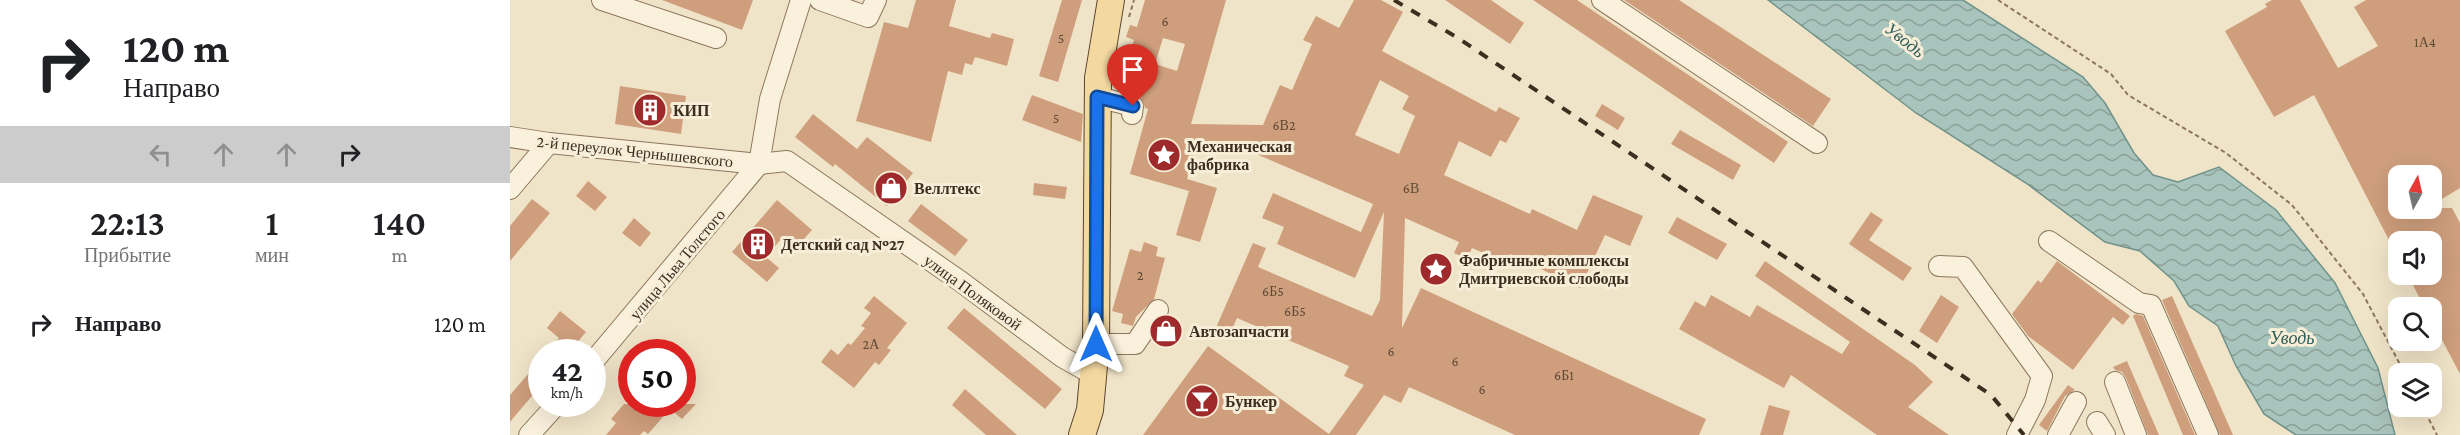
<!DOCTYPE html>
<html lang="ru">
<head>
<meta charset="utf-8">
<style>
  :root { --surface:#fff; --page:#f2f2f2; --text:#202124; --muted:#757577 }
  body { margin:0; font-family:"Crimson Pro",serif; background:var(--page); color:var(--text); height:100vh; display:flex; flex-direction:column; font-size:22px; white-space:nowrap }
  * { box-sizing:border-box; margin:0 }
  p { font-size:20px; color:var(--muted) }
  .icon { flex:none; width:33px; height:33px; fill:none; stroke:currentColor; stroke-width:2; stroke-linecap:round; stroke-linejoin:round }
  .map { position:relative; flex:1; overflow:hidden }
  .panel { display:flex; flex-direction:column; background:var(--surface); width:510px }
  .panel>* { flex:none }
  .guide { background:#fff; color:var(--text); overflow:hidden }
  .needle { width:39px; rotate:8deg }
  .fabs { position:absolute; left:1878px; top:165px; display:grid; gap:12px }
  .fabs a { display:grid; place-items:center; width:54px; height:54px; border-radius:12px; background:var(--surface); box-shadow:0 6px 24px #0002; font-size:30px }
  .speed { position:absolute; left:18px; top:339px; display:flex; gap:12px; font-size:30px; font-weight:700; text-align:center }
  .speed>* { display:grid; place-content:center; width:78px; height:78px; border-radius:50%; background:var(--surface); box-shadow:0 6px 24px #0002; line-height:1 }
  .speed small { font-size:15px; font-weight:400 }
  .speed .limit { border:9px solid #d22; background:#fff; color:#111 }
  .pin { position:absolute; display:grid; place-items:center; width:51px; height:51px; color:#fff; margin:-62px -26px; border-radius:50% 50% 50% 0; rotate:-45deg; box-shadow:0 0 6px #0007 }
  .pin .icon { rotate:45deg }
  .me { position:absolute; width:66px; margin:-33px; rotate:0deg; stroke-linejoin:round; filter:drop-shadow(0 0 4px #0008) }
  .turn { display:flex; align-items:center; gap:21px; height:126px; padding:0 24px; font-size:27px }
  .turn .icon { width:78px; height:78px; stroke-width:2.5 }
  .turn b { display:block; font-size:42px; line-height:51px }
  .lanes { display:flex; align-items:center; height:57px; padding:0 24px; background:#0003; justify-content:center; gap:30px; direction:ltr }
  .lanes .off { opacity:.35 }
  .eta { display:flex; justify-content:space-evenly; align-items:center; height:102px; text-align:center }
  .eta b { font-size:36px; font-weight:600; line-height:42px }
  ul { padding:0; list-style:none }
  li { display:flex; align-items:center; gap:18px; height:78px; padding:0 24px }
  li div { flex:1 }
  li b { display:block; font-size:22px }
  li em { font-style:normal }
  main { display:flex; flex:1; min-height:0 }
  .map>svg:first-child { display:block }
  .water { fill:url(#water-waves); stroke:#6f938a; stroke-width:1.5 }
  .building { fill:#cf9f7d; fill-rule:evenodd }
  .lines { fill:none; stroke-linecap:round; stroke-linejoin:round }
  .minor-casing { stroke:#8d765c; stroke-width:22 }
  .major-casing { stroke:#5b4430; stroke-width:28 }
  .path { stroke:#8d765c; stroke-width:2; stroke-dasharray:4.5 3; stroke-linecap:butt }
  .minor { stroke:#faf1dc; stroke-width:20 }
  .major { stroke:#f3d9a0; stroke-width:26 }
  .rail { stroke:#3d2e20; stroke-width:4; stroke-dasharray:10 10; stroke-linecap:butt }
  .route-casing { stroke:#114b97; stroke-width:15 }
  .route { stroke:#1a73e8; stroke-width:10 }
  .labels { text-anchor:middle; stroke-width:6; stroke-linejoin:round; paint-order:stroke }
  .number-label { font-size:14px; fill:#624a37 }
  .poi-label { font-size:16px; font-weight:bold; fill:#3d2e20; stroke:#f7eed8; text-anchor:start }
  .street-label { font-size:16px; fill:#3d2e20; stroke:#f7eed8 }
  .water-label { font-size:18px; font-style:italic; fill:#2f5d5a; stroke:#f7eed8 }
</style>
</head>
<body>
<main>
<section class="panel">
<div class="guide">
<div class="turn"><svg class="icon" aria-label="right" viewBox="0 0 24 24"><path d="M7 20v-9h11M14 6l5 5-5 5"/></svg><div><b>120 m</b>Направо</div></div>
<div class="lanes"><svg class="icon off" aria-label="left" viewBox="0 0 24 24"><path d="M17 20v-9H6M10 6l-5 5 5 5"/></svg><svg class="icon off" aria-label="ahead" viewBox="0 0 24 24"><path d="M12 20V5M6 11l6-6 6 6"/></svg><svg class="icon off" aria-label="ahead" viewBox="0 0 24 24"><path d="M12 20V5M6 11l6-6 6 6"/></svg><svg class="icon" aria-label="right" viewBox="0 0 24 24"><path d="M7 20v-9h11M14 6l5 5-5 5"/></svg></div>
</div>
<div class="eta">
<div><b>22:13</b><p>Прибытие</p></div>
<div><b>1</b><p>мин</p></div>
<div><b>140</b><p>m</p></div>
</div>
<ul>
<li><svg class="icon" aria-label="right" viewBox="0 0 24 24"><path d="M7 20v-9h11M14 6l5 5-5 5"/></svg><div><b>Направо</b></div><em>120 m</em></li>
</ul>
</section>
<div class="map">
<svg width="1950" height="435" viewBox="0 0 1950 435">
  <defs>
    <pattern id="water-waves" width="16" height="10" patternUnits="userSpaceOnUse" patternTransform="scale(1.5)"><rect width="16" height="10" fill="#a9c4bc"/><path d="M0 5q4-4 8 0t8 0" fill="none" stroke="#8ba098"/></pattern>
  </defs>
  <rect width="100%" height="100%" fill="#f0e4c8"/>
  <path class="water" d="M1258,0h195l120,77 22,26 29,50 19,22 25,7 41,-15 57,43 59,73 43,85 17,67h-99l-32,-21 -28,-48 -18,-40 -29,-20 -15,-25 -34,-30 -35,-9 -79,-59 -110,-70z"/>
  <g class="building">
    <path d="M152,0h91l-11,30z"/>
    <path d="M406,0h40l-7,26 41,12 2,-5 22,6 -7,27 -32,-9 -3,8 -7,-2 -3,12 -14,-4 -17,71 -75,-21 28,-99 24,6z"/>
    <path d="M552,0h20l-24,82 -19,-6z"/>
    <path d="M635,0h81l-35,124 72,1 17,-40 12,5 20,-46 -9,-4 13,-24 23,12 15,-28h27l22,12 -21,39 114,61 3,-5 21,11 -14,25 -6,-3 -9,17 -32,-16 -15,34 86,39 2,-5 45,21 16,-35 50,21 -13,30 -25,-11 -25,53 -70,-34 -3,9 -35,-15 -5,11 -13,-6 5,-11 -54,-24 -3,110 19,-40 285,131 -7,16h-184l-106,-48 -8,16 -17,-8 -28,40h-213l65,-89 121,88 35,-49 -20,-9 5,-10 -112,-48 -8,18 -14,-6 38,-87 13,5 -8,19 114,49 8,-16 4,-88 -29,66 -78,-34 7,-17 -22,-9 11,-25 88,39 12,-28 -131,-56h-46l-9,31 30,9 -17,54 -24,-7 13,-44 -59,-17 18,-65 -3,-1 -4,-11 -22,-7 15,-50 -8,-3 4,-12 7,2zM653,38l22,6 -8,27 -22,-7zM870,80l29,16 -7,13 13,7 -16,38 -44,-19z"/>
    <path d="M935,0h46l33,23 -14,21z"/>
    <path d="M1023,0h44l211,142 -14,21z"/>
    <path d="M1114,0h55l152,99 -18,27z"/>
    <path d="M1762,0h28l38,68 40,-22 -24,-39 12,-7h94v188l-28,17v-29h-34v32h54l8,15v151l-28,-53v-13h-7l-18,-34h25v-32h-42l-76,-147 -40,22 -49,-86 42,-24 -2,-3z"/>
    <path d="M110,86l66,10 -5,38 -66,-10z"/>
    <path d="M522,95l51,19 -2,28 -59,-22z"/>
    <path d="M1092,104l23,14 -7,12 -23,-14z"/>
    <path d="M303,114l44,35 10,-12 46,36 -26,33 -52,-42 -2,3 -38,-30z"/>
    <path d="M1170,130l61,35 -8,15 -62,-36z"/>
    <path d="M78,181l19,16 -12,14 -19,-15z"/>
    <path d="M524,183l33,4 -2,12 -32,-4z"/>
    <path d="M22,199l18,14 -40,48v-35z"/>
    <path d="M267,200l35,30 -17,19 -13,-11 -16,19 13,11 -12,14 -35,-30z"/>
    <path d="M411,204l47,36 -13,16 -47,-35z"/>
    <path d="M1361,212l12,8 -14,20 43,28 -9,13 -54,-37z"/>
    <path d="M1167,217l50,27 -10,16 -49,-27z"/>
    <path d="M124,218l17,15 -11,14 -18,-14z"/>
    <path d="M634,242l14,5 -2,9 9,2 -11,41 -18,18 -3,9 -12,-3 2,-9 -11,-3 18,-62 11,3z"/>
    <path d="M1255,261l150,104 18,17 -25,25 41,28h-72l-86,-60 -7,13 -105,-59 16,-28 10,6 6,-12 39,22 7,-12 85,49 8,-12 -95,-66z"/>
    <path d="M1547,261l73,55 -7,9 -10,-8 -40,53 -45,-34 -16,-22 26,-34 3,3z"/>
    <path d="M1431,295l18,12 -22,36 -18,-12z"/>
    <path d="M364,296l33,27 -20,25 4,2 -12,15 -4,-3 -21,26 -33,-26 10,-13 7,6 10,-12 3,2 14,-17 -4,-2 10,-13 -7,-5z"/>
    <path d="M1662,296l61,139h-13l-58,-135z"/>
    <path d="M454,308l98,81 -17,20 -98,-81z"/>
    <path d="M50,311l26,21 -17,20h-23l13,-14 -12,-10z"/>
    <path d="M1626,314l7,2 52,119h-12l-50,-119z"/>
    <path d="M32,358v26l-32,38v-27z"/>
    <path d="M1617,361l32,74h-11l-22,-57 -4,-6 -7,-2 -2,-3z"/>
    <path d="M1558,385l7,5 -10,6 -18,35 -8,-6z"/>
    <path d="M455,389l52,46h-31l-34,-30z"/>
    <path d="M114,404h72l-14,15 -12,-10 -22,25 -4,-3 -4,4h-34l10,-12 -5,-4z"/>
    <path d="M1259,405l21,6 -7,24h-23z"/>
  </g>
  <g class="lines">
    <g class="minor-casing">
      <g id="minor">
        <path d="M92,0l114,38"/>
        <path d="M310,0l48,17 8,-17"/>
        <path d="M1092,0l215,143"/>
        <path d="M587,97l36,9 -1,8"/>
        <path d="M0,137l39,6 210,21 28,-3 173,120 102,76 32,18"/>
        <path d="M249,164l11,-65 31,-99"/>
        <path d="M0,189l39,-46"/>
        <path d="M1539,241l90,62 12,2 57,130"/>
        <path d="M1429,266l24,1 79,109 -7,24 -18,35"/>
        <path d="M586,344h39l23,-34"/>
        <path d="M82,363l167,-199"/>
        <path d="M1605,382l21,53"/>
        <path d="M1587,422l8,13"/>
        <path d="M19,435l28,-31"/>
        <path d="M1548,435l18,-33"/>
      </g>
    </g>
    <g class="major-casing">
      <path id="major" d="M572,435l8,-25 6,-66 2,-266 13,-78"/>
    </g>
    <g class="path">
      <path d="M1488,0l113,74 17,21 98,58 66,52 71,89 42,80"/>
      <path d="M619,17l5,-17"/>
      <path d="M1912,406l15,29"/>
    </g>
    <use href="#minor" class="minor"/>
    <use href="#major" class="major"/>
    <path class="rail" d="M884,0l64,38 533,357 33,40"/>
  </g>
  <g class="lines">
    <g class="route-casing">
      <path id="route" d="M586,344l1,-247 36,9"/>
    </g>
    <use href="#route" class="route"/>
  </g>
  <defs>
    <g id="building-disc" transform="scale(1.725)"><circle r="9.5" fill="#9e2a2b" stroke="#f7eed8"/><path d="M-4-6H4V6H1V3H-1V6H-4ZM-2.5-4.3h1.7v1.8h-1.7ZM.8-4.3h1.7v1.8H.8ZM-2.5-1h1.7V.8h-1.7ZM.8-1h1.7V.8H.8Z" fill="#fff"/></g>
    <g id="sight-disc" transform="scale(1.725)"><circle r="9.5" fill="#9e2a2b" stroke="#f7eed8"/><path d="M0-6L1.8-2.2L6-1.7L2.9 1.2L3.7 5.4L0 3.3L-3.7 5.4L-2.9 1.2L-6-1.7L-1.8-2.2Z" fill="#fff"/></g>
    <g id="shop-disc" transform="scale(1.725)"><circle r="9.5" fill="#9e2a2b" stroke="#f7eed8"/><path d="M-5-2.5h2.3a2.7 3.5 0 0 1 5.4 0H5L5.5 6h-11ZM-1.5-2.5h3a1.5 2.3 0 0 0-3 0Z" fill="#fff"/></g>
    <g id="bar-disc" transform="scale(1.725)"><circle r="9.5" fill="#9e2a2b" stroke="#f7eed8"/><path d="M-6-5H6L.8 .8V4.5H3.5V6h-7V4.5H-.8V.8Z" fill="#fff"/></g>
  </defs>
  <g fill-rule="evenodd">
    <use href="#building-disc" x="140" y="110"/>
    <use href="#sight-disc" x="654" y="155"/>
    <use href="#shop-disc" x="381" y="188"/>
    <use href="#building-disc" x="248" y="244"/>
    <use href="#sight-disc" x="926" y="269"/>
    <use href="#shop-disc" x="656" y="331"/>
    <use href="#bar-disc" x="692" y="401"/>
  </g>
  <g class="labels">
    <g class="number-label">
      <text x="655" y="26">6</text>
      <text x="551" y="43">5</text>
      <text x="1915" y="47">1А4</text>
      <text x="546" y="123">5</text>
      <text x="774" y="130">6В2</text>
      <text x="901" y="193">6В</text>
      <text x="630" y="280">2</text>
      <text x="763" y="296">6Б5</text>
      <text x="785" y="316">6Б5</text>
      <text x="361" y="349">2А</text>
      <text x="881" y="356">6</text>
      <text x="945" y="366">6</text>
      <text x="1054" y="380">6Б1</text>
      <text x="972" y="394">6</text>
    </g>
    <g class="poi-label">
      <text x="163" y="116">КИП</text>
      <text x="677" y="152">Механическая<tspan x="677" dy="18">фабрика</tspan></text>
      <text x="404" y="194">Веллтекс</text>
      <text x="271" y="250">Детский сад №27</text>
      <text x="949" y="266">Фабричные комплексы<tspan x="949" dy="18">Дмитриевской слободы</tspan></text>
      <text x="679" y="337">Автозапчасти</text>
      <text x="715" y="407">Бункер</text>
    </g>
    <g class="street-label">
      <text transform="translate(125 151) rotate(6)" y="6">2-й переулок Чернышевского</text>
      <text transform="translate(167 264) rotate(-50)" y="6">улица Льва Толстого</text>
      <text transform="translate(463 292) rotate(36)" y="6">улица Поляковой</text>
    </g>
    <g class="water-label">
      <text transform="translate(1395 40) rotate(38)" y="6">Уводь</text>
      <text x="1782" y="344">Уводь</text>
    </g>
  </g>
</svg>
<div class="fabs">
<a><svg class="needle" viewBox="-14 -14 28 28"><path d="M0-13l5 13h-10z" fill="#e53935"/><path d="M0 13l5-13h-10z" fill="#757577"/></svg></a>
<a><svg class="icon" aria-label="sound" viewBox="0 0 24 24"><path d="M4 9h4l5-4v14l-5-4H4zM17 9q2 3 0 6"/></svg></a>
<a><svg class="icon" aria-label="search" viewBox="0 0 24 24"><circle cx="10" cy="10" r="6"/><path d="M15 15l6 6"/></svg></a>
<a><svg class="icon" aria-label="layers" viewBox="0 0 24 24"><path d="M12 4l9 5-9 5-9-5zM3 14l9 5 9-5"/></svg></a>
</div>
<div class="speed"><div>42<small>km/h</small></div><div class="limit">50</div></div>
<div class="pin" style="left:623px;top:106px;background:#d93025"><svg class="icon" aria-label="arrive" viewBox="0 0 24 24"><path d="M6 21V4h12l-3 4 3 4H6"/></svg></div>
<svg class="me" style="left:586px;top:344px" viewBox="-20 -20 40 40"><path d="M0-17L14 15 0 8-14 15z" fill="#1a73e8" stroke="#fff" stroke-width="4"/></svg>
</div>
</main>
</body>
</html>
